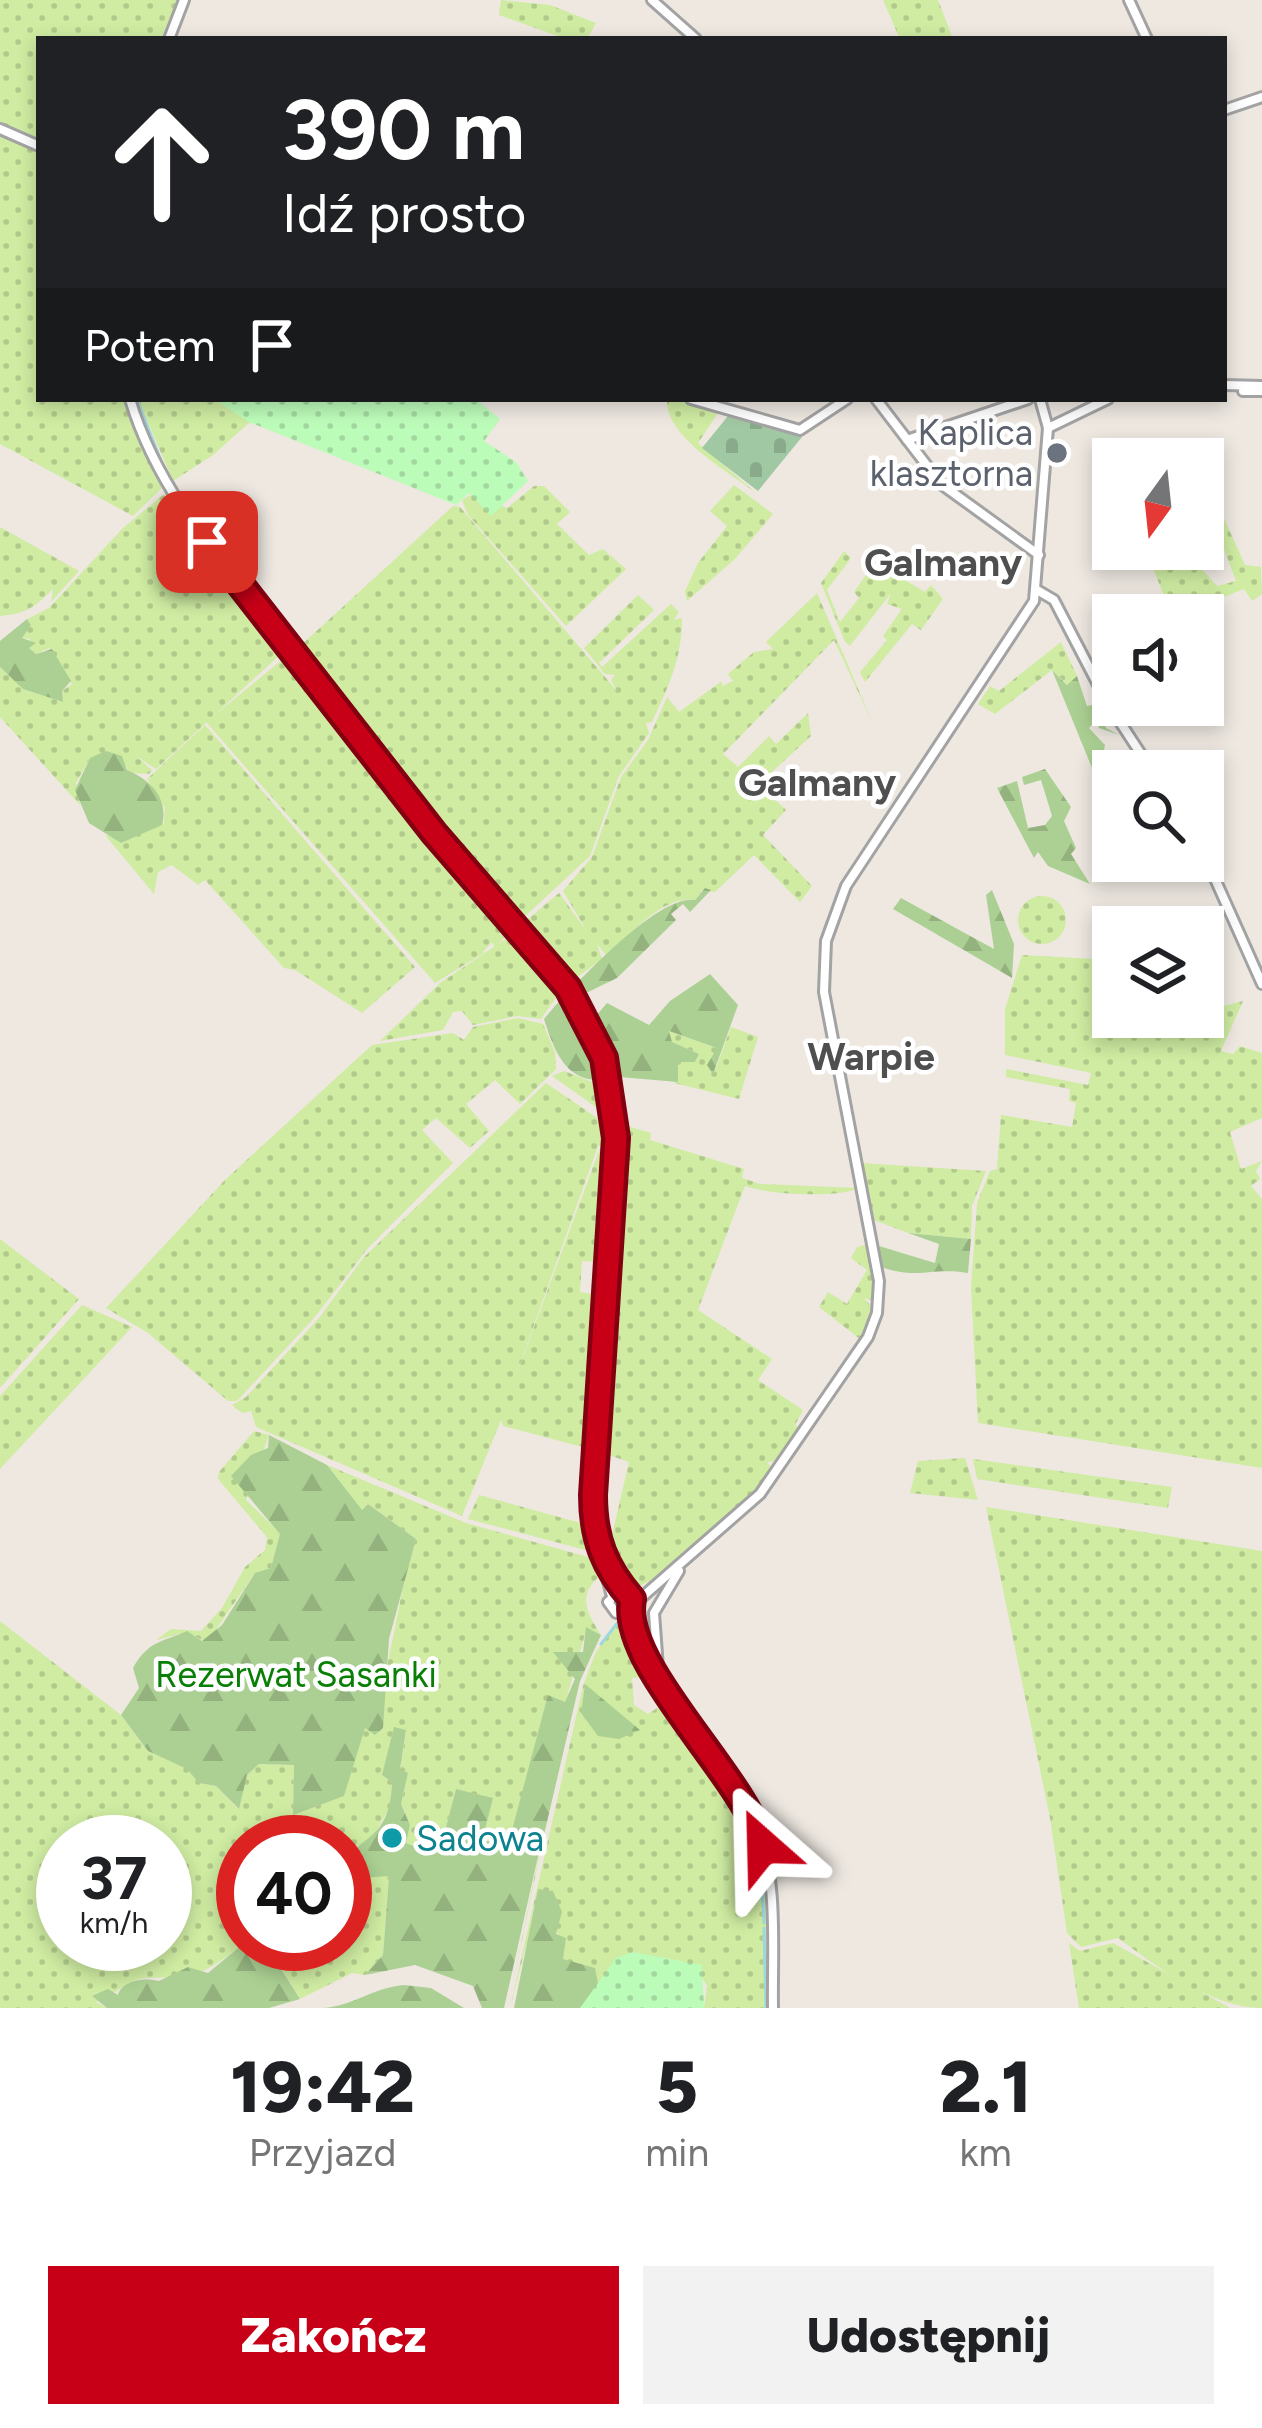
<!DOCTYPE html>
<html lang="pl">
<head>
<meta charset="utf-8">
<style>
  :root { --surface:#fff; --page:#f2f2f2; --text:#202124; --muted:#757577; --accent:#c80017 }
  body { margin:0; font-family:Figtree,sans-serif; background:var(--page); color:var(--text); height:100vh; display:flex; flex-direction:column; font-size:45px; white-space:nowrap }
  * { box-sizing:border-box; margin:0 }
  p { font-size:39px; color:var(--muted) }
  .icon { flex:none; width:66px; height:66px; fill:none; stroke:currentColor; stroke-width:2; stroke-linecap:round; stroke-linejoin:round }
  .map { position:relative; height:2008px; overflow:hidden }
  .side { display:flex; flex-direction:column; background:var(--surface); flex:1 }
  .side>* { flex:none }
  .banner { position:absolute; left:36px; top:36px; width:1191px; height:366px; border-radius:0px; box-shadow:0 6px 18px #0003; background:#202124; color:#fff; overflow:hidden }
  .needle { width:78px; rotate:195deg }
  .controls { position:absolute; left:1092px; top:438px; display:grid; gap:24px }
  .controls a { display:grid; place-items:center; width:132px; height:132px; border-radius:0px; background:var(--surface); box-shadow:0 6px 18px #0003; font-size:60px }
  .speed { position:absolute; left:36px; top:1815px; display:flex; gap:24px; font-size:60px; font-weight:700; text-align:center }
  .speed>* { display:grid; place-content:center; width:156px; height:156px; border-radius:50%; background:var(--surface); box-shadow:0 6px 18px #0003; line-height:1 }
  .speed small { font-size:30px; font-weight:400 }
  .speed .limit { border:18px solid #d22; background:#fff; color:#111 }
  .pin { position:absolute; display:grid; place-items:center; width:102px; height:102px; color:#fff; margin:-51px; border-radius:24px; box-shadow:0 6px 18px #0006 }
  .me { position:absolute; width:132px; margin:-66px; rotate:335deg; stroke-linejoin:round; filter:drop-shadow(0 0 9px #0008) }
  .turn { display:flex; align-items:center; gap:42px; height:252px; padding:0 48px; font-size:54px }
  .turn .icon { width:156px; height:156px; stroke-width:2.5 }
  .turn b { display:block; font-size:84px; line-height:102px }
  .then { display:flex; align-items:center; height:114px; padding:0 48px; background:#0003; gap:24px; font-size:45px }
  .eta { display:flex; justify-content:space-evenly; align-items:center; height:204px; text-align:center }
  .eta b { font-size:72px; font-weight:800; line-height:84px }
  .button { display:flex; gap:24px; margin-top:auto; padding:24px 48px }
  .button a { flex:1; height:138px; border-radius:0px; background:var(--accent); color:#fff; font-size:48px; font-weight:800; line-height:138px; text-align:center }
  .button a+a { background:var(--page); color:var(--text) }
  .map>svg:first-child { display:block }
  .grass { fill:url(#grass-dots); fill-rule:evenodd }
  .forest { fill:url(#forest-firs) }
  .cemetery { fill:url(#cemetery-stones) }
  .park { fill:url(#park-dots) }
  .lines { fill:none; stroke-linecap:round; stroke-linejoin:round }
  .stream { stroke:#9ed8df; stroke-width:3 }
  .tertiary-casing { stroke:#a3a3a3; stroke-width:14 }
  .tertiary { stroke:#fff; stroke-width:8 }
  .route-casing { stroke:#82000f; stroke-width:30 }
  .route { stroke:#c80017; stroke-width:21 }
  .worship-dot { fill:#6b7280; stroke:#fff; stroke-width:4.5 }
  .culture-dot { fill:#0f9aa8; stroke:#fff; stroke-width:4.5 }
  .labels { text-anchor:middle; stroke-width:9; stroke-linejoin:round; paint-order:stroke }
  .worship-label { font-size:36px; fill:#5b616d; stroke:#fff; text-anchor:end }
  .park-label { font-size:36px; fill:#097f05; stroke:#fff }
  .culture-label { font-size:36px; fill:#0d838f; stroke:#fff; text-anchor:start }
  .neighbourhood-label { font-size:39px; font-weight:bold; fill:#4f4f4f; stroke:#fff }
</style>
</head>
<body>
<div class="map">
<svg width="1262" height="2008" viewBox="0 0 1262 2008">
  <defs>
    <pattern id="grass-dots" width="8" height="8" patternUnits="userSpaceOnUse" patternTransform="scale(3)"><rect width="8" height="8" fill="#cfeca2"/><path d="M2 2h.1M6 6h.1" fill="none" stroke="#b1ca8b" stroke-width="1.8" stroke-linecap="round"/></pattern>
    <pattern id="forest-firs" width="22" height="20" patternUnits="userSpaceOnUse" patternTransform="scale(3)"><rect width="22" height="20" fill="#acd093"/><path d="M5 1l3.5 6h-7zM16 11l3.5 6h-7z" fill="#93b27e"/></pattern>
    <pattern id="cemetery-stones" width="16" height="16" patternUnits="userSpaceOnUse" patternTransform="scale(3)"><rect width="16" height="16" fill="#a0c8a2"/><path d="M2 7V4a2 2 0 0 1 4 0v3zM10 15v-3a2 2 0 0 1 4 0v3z" fill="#89ab8b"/></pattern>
    <pattern id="park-dots" width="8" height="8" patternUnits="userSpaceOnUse" patternTransform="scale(3)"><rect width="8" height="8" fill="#bcfcb9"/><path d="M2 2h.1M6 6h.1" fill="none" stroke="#a1d79e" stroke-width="1.8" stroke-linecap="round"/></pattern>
  </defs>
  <rect width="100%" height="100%" fill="#eee8e1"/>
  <g class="grass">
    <path d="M0,0h177l-16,39h-122v102l-39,-18z"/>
    <path d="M501,0l49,5 46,18 -9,16h-21l-67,-24z"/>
    <path d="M883,0h55l15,39h-53z"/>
    <path d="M0,133l39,20v246h84l39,89 -29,28 -133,-72z"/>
    <path d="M138,399h115l6,15 -46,41 -40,26z"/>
    <path d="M667,399h17l34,14 -20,30 58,50c-28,-22 -91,-56 -89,-94z"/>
    <path d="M734,485l39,29 -38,45 -48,42 -2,-10 13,-28 29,-37 -17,-15z"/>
    <path d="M534,486h10l26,26 -13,12 32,31 14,-6 23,20 -60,57 -98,-111 -6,-15 9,-5 36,13z"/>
    <path d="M164,494l120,157 -128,118 -20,-13 16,14 -3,4 -19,-1 -6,-10 -34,-5 -14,25 4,22 -80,-88v-50l23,22 40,13 -1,-11 10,-7 -23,-36 -13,6 -7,-6 1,-9 -8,-1 8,-16 -3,-3 22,-11 74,-80z"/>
    <path d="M1217,503l28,62 16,2 1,27 -10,7 -8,-12 -25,10 -7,-4 -42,16 -22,-56 5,-6h31l33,37 19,-5 -28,-74z"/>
    <path d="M453,506l7,1 157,184 -6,-11 4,-5 -10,-1 -21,-26 54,-53 16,15 -55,53 3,4 69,-63 8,8 -5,8 8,-2c0,40 -13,68 -30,104l-6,1 3,10 -30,43 -29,80 -70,65 -222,-273z"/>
    <path d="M0,527l79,44 -28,31 2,-13c-18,18 -27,25 -53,27z"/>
    <path d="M844,551l7,7 -24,32 13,32 19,-24 -5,-6 26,-37 5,4 -6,18 8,-8 38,23 6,-7 12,14 -22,31 -9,-6 -47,58 -5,-10 27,-32 -4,-4 19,-27 -15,-5 4,-11 -41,53 -5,-4 -24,-59z"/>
    <path d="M817,593l58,135 -41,-88 -111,114 15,13 31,-31 7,8 32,-31 3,23 -52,48 27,26 -23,25 49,51 -12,16 -46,-47 -39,37 -13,-2 -7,10c-32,-5 -66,35 -88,56l-10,-12 5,15 -30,22 -50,-57 37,-31 29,40 -25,-42 29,-34 29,-80 27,-37 19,-43 12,15 43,-31v5l11,-5 -5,-7 26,-22 19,-3 -7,-7z"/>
    <path d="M1061,642l16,34 -9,9 -16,-15 -57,44 -17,-10 12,-18 9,5z"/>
    <path d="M288,655l149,193 72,81 -6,-2 -3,7 5,3 -10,10 -3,-5 -10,11 5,-2 -52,32 -229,-261z"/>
    <path d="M205,725l210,242 -53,46 -67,-43 -11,-2 -79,-88 -7,5 -26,-20 -14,7 -4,22 -49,-59 22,4 37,-16 1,-15 -18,-29z"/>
    <circle cx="1042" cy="920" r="24"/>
    <path d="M513,934l49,55 -21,30 -24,-3 -44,9 -11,-14 -9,1 -10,18 -63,11 60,-58z"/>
    <path d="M1022,955l91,5v57h90v-6l40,-10 -22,50 12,3 7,-8 22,7v65l-32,14 11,37 21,-8 -6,10 4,8 -9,7 11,13v269l-284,-45 -7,-135 6,-85 13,-32 7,-2 4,-54 71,12 4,-24 -7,-2 1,-12 -64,-12v-8l82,16 3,-12 -86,-18v-46z"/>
    <path d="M518,1018l25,6 12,28 1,17 -36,35 -25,-24 -29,24 23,27 -19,17 -34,-30 -14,12 31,33 -85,85 -53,69 -78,84h-9l-80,-68 -42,-25 119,-128 147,-135 81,-12 11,7 9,-13z"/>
    <path d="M731,1027l27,10 -19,62 -65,-16 4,-21h17l4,-8 -28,-12 -2,-11 48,17 -3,25z"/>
    <path d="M564,1071l41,16 5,61 -12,-2 -89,249 91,-247 10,5 -7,109 -21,-1 -2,31 20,3 -10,154 -87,-23 -2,-6 -39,96 -206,-89 -5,-16 -9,2 -10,-8 14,-8 73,-79 45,-61 182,-174 54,37 3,-8 -51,-36z"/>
    <path d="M627,1126l24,7 -1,7 94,29 -2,9 18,6 99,4c-19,10 -90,7 -114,-2l-47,124 74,49 -14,21 45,30 -8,15 5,3 -23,33 -10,1 5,6c-32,45 -87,99 -139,121l-13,-6 -19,-54 12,2 16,-69 -26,-9z"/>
    <path d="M861,1163l125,8 -14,35 -1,33 -63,-6 -34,-13z"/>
    <path d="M0,1239l79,60 -79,89z"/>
    <path d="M869,1244l5,57 -10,-3 11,13 -15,28 -41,-32 9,-15 19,12 20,-34 -16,-12 6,-11z"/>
    <path d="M82,1305l50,22 -132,142v-73z"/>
    <path d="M254,1431l15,4 -23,65 35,34 -10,34 -17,6 -47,69 -20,-11 -31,8 15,-11 30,2 21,-23 23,-41 20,-17 2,-13 -49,-58 1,-7z"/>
    <path d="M965,1458l13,42 -68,-7 8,-32z"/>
    <path d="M973,1459l199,28 -4,21 -191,-29z"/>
    <path d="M327,1465l139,58 129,36 5,17c-25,21 -11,39 1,59l-14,-7 -22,75 -16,-7 -37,138 31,5 -35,169 33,-164 -37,-7 -22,4 10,-42 -36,-10 -16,62 -8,2 -27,-10 5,-18 -9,-21 7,-31 -8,-3 6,-39 -11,-3 -13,47 10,7 -1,23 -21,37 -19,6 -6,11v-17h-102v102c-38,31 -48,33 -96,34 -21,1 -32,18 -51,24l11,6h-107v-387l121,94 27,36 39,17 12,15 17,3 22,23 9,-34 12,-11 35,1 -1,49c23,-28 53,-56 72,-87 27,-44 31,-132 51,-188l-48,-35 -6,7zM63,1842h102v102h-102z"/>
    <path d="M479,1495l109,30 5,27 -125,-33z"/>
    <path d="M986,1507l276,44v457c-50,0 -105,-41 -144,-70l-37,9 -14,-14 -17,-115z"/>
    <path d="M618,1619l46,80 -15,-22 -17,1 2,27 14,9 19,-12 63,86 27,51 8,49 3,120h-64l3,-22 -6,-10 -103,7 -35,-24 -15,-67 -9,-2 -8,57 -5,-1 -16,62 73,-322 12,-32z"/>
    <path d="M379,1873l10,2 -6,80 -18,20 -13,-2 -52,26 -19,-31 6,-24h58v-65z"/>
    <path d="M1069,1943l11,8 33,-8 117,65h-151z"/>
  </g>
  <g class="forest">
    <path d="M27,619l4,6 -9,13 14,5 -7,5 7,6 16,-5 19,32 -9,10 1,11 -40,-13 -23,-22v-26z"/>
    <path d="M1052,670l15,15 10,-9 10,30 13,-3 6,25 13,7 -20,-7 -1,-9 -9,9 16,17 -4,23 12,14v14l-14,-11z"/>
    <path d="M106,751l16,5 5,14c24,10 42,29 35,55l-41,18 -32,-20 -14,-33 15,-32z"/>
    <path d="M1045,769l26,38 -7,14 12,27 -5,6 19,30 -42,-18 -10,-14 -4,6 -37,-70 20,-7 11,47 17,-3 7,-9 -11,-36 -17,5 -2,-8z"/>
    <path d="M705,888l6,2 -21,22 -7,-8 -12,10 5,6 -59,58 -35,17 -8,-9c24,-24 88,-91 121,-86z"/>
    <path d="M992,890l22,54 -2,34 -119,-69 8,-11 93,51 -8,-54z"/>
    <path d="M710,974l28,31 -25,69 -6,-9 10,-17 -48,-17 3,11 27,12 -4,8h-17v20l-59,-5 -24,-60 12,-14 42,22 21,-24z"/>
    <path d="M565,994l25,45 12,41c-37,2 -48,-30 -58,-61z"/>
    <path d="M908,1233l63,6 -3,34c-38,-6 -48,7 -87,-6l-2,-21 56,17 4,-19z"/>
    <path d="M269,1435l58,30 35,45 6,-6 48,35 -27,100 -6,89 -8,7 -10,-7 -21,68 -51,19 1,-50 -35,-1 -12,11 -8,34 -23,-23 -17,-3 -12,-14 -39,-18 -27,-36 18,-27 -6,-20c15,-27 29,-26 54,-37l15,10 20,-16 33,-52 16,-5 9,-34 -49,-58 20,-21 17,-7z"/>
    <path d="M586,1627l15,8 -21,46 -37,158 -32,-5 37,-139 17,7 10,-23 -22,-27h30z"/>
    <path d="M585,1684l55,46 -21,9 -21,-3 -17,-23z"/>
    <path d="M394,1727l12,3 -6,39 8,4 -7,31 9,21 -4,18 26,10 8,-3 16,-61 37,9 -11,43 59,2 -37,165h-22l-9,-22 -58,-21 -50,10 18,-20 6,-79 -44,3c0,-49 45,-26 47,-97l-10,-7z"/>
    <path d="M538,1889l15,2 9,21 -6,22 10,4 -3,21 32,9 3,15 -15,25h-69z"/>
    <path d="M243,1944h44l-6,25 19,30 -31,9h-162l-15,-12 16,-7 10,6c4,-15 27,-18 41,-14l29,-14 20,6z"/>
    <path d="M404,1985l27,3 33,20h-141c30,-2 49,-20 81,-23z"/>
  </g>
  <path class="cemetery" d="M728,416l74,21 -44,54 -56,-43z"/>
  <g class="park">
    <path d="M214,399l263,1 23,19 -16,22 32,21 12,19 -37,35 -22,-23 -13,12 -207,-83z"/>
    <path d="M633,1952l69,13 2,43h-124l36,-50z"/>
  </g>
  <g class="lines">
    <g class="stream">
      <path d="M0,124l39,17"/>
      <path d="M137,399l27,70"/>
      <path d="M177,492l115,152"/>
      <path d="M296,649l221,272"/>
      <path d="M522,927l47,55"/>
      <path d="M593,1018l22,60"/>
      <path d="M616,1085l5,64"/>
      <path d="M600,1532l20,-375"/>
      <path d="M601,1644l18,-23"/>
      <path d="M666,1705c57,85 95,108 98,218"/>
      <path d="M764,1928l2,80"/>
    </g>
    <g class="tertiary-casing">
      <g id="tertiary">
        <path d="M652,0l44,39"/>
        <path d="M1129,0l18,39"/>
        <path d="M169,39l15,-39"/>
        <path d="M1224,110l38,-13"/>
        <path d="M0,129l39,17"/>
        <path d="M1224,385l38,1"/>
        <path d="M1243,391h19"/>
        <path d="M130,399c29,98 101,173 162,252 51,65 100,131 153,194 85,101 172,168 171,310l-23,340 2,34 16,64"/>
        <path d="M691,399l109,31 47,-31"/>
        <path d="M876,399l65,85 98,71"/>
        <path d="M1040,399l8,29"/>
        <path d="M1048,428l60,-29"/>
        <path d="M907,440l121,-41"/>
        <path d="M1037,590l17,10 53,102 45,69"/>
        <path d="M1203,852l59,132"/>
        <path d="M632,1603l-12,-13 -12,12 8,11 9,-1 135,-118 108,-157 9,-24 2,-32 -55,-289 2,-51 20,-55 188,-285 14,-173"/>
        <path d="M629,1610c20,83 94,137 127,214 23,55 16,125 17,184"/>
        <path d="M658,1668l-4,-55 25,-42"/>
      </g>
    </g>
    <use href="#tertiary" class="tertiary"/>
  </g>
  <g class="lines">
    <g class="route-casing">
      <path id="route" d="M207,542l227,291 134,155 36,70 12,80 -23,357c0,44 12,73 39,104 -13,66 112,176 131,247"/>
    </g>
    <use href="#route" class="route"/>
  </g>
  <circle class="worship-dot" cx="1057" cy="453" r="12"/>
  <circle class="culture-dot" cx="392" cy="1838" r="12"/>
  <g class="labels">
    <g class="worship-label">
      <text x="1033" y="445">Kaplica<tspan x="1033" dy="41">klasztorna</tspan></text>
    </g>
    <g class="park-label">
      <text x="296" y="1687">Rezerwat Sasanki</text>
    </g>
    <g class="culture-label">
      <text x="416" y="1851">Sadowa</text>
    </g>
    <g class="neighbourhood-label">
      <text x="943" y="576">Galmany</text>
      <text x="817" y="796">Galmany</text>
      <text x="871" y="1070">Warpie</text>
    </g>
  </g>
</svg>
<div class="controls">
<a><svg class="needle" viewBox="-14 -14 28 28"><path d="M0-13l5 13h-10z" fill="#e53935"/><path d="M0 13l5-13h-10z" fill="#757577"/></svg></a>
<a><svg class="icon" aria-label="sound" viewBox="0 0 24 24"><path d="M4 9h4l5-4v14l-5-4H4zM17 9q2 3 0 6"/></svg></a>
<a><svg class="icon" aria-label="search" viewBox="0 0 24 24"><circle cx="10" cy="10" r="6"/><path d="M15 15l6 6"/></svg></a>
<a><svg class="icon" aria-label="layers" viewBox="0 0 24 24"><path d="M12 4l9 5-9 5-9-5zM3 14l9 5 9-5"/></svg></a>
</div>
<div class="speed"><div>37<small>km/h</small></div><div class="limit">40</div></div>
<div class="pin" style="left:207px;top:542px;background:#d93025"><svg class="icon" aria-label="arrive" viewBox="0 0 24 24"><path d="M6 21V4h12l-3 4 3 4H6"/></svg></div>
<svg class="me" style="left:763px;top:1846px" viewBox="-20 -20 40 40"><path d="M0-17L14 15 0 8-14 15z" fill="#c80017" stroke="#fff" stroke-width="4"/></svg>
<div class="banner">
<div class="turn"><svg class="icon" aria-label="ahead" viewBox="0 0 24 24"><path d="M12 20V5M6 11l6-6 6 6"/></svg><div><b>390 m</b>Idź prosto</div></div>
<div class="then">Potem<svg class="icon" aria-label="arrive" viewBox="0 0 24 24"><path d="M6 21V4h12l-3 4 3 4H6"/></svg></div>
</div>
</div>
<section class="side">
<div class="eta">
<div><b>19:42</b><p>Przyjazd</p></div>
<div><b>5</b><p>min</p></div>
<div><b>2.1</b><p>km</p></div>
</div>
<div class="button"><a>Zakończ</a><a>Udostępnij</a></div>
</section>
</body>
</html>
